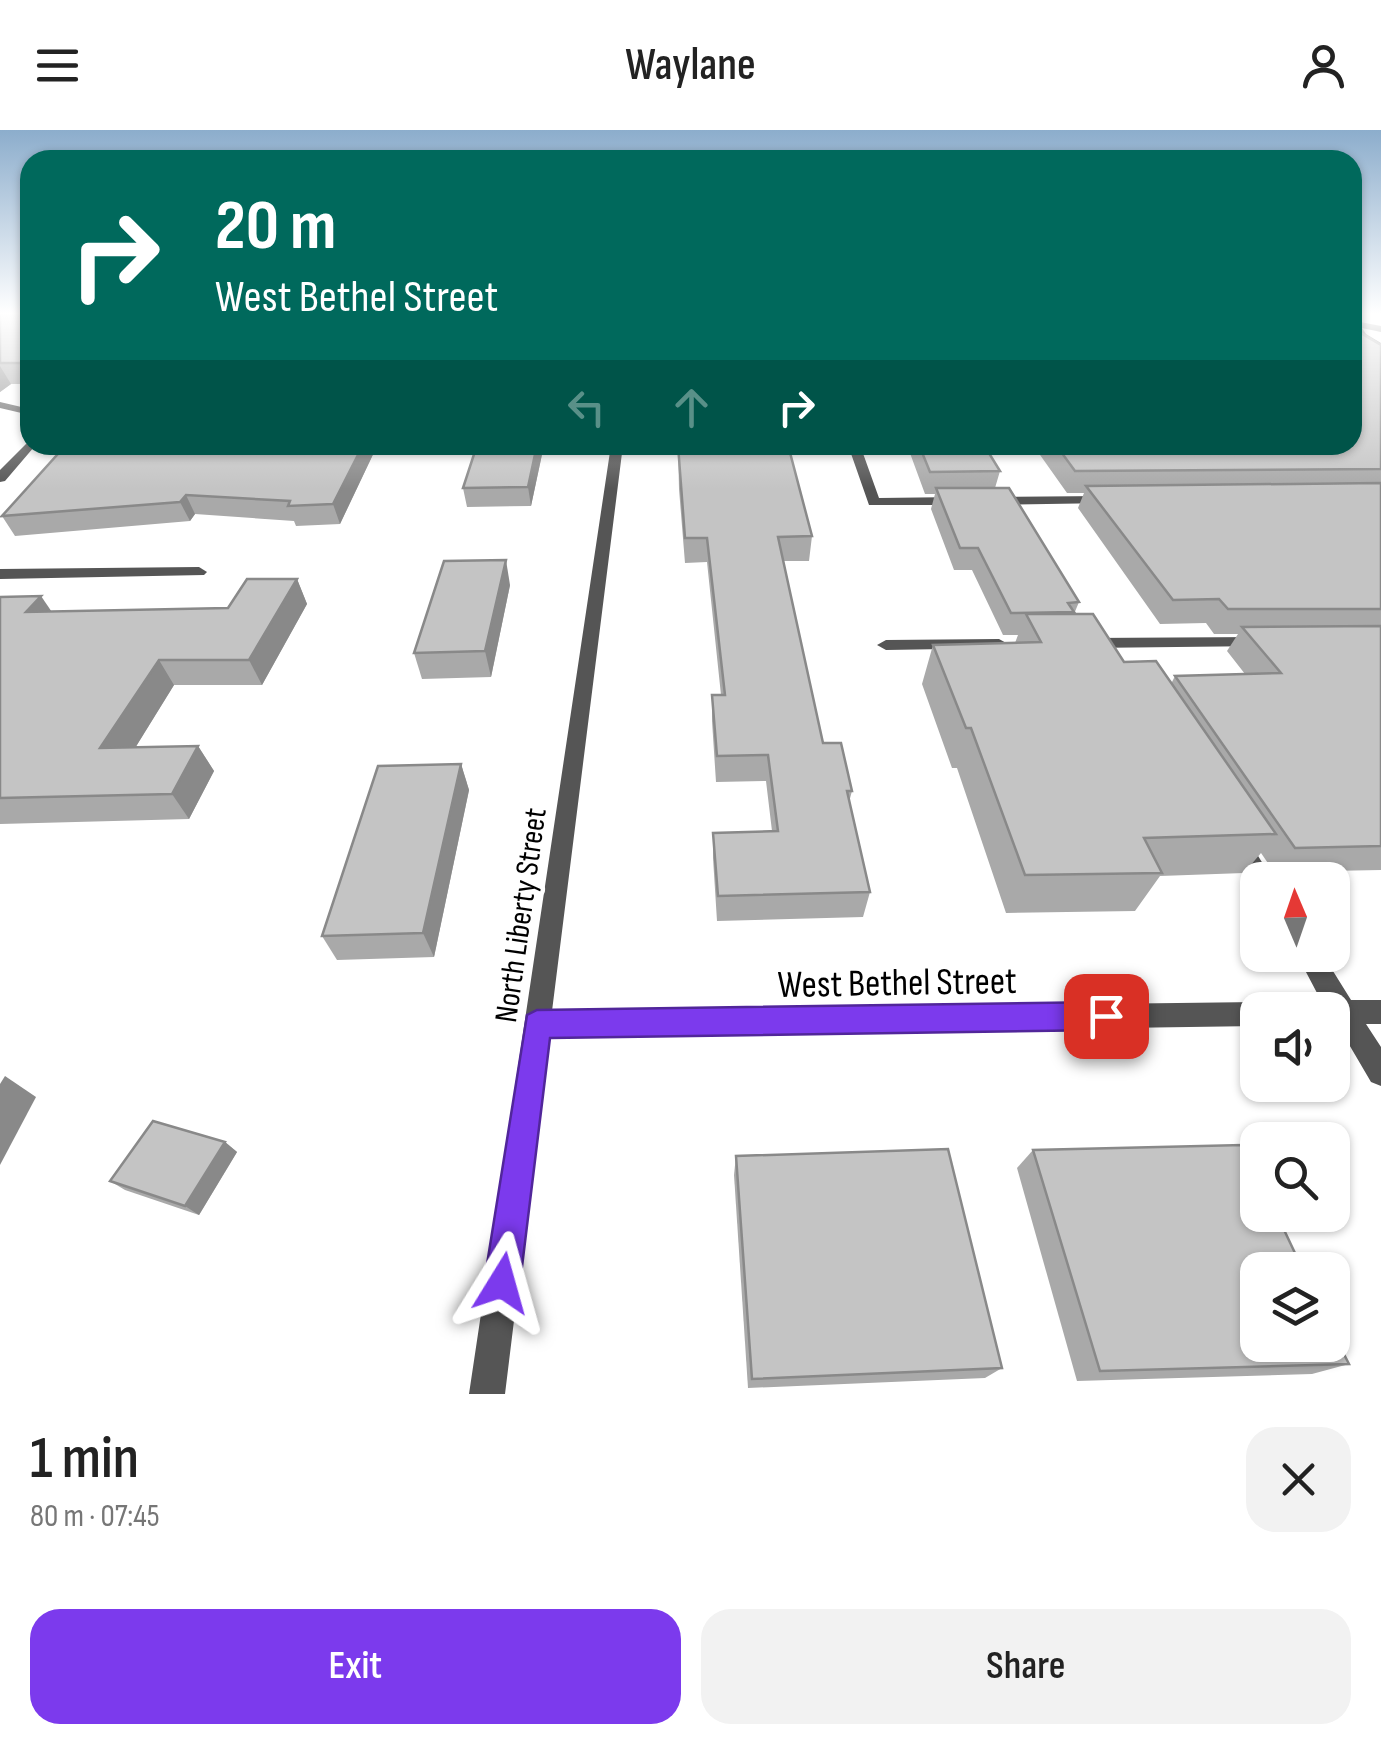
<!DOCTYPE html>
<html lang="en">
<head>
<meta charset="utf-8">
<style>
  :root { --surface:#fff; --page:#f2f2f2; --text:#222; --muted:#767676; --accent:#7c3aed }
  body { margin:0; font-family:"Sofia Sans Condensed",sans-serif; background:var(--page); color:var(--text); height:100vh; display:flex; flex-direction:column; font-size:38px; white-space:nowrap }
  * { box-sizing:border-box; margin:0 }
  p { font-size:32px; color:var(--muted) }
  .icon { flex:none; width:55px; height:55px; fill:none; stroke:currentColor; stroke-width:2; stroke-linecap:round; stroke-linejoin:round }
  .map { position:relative; height:1264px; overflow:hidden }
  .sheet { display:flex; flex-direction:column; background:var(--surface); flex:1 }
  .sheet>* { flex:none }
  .hud { position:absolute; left:20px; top:20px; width:1342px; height:305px; border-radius:30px; box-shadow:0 2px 8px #0004; background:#00695c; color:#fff; overflow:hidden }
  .needle { width:65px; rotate:358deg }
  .buttons { position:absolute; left:1240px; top:732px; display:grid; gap:20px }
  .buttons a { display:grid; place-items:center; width:110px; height:110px; border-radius:20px; background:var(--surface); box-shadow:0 2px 8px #0004; font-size:50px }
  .pin { position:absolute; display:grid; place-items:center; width:85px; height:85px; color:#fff; margin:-42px; border-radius:20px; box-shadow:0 5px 15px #0006 }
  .me { position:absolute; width:110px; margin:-55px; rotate:8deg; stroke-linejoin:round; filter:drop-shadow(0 0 8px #0008) }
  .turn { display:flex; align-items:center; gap:35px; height:210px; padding:0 30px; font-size:45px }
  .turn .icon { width:130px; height:130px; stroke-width:2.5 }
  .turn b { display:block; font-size:70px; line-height:85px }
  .lanes { display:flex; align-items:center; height:95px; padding:0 30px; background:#0003; justify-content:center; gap:50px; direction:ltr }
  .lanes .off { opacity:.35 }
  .round { display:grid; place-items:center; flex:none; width:105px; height:105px; border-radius:30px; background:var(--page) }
  .head { display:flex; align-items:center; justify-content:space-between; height:170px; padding:0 30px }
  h1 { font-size:60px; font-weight:600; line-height:75px }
  .cta { display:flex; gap:20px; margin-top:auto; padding:20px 30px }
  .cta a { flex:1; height:115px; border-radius:30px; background:var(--accent); color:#fff; font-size:40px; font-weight:600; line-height:115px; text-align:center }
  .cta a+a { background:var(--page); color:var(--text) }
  header { display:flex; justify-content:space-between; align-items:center; height:130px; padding:0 30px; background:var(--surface); font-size:45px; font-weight:600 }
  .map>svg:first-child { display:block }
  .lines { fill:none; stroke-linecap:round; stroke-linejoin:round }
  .service { fill:#555; fill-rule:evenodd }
  .minor { fill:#555; fill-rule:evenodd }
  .wall { fill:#a9a9a9 }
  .shaded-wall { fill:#898989 }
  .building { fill:#c4c4c4; stroke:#898989; stroke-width:2.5 }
  .route { fill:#7c3aed; stroke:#51269a; stroke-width:2.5 }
  .labels { text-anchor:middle; stroke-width:9; stroke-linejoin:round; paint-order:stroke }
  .street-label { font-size:32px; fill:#000; stroke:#fff }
  .near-street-label { font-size:38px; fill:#000; stroke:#fff }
</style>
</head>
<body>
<header><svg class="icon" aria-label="menu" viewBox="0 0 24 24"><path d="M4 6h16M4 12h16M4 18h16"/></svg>Waylane<svg class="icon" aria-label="person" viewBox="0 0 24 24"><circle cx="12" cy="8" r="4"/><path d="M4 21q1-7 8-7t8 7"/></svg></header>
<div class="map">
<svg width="1381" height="1264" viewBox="0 0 1381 1264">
  <rect width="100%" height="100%" fill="#fff"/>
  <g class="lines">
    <path class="service" d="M1360,192l21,4v6l-24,-5z"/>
    <g class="minor">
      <path d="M1352,182l14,22 15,9v7c-20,-8 -29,-16 -29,-38z"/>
      <path d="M0,272l30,7v6l-30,-7z"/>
      <path d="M30,310v5l4,2 -29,34 -5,1v-12z"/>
      <path d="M611,315h12l-71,566 706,-9 9,3 2,5h-11v16l-709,10 -44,358h-36z"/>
      <path d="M848,315h12l19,53 80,-1 7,4 -7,4h-90z"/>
      <path d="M1104,366l5,1v6l-116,2 -7,-4 7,-4z"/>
      <path d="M199,437l8,5 -3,3 -204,4v-10z"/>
      <path d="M1259,507l6,1 3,4 -3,4 -177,2 -9,-5 9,-5z"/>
      <path d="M999,509l9,5 -3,4 -119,2 -9,-5 9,-5z"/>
      <path d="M1239,705l8,3 26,42h-15v8l-4,-1 -26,-43 3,-6z"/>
      <path d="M1297,825h26l28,45h30v24h-15l15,23v39l-10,-4 -34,-58 -5,-2v-12h-6z"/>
    </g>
  </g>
  <g class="wall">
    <path d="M0,182h30v72h-19l-11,8z"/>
    <path d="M1381,215v525l-107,2 -13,-19 -17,20 -84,3 -25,35 -129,2 -49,-145h-5l-30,-84 11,-39 82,-2 3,-8h-15l-31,-65h-18l-23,-61 4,-15h-10l-18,-49h77l16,26 -5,17 84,114 -5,12 50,48 47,22 4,-8 70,-2 -18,-23 11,-17h-24l-8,-11 -46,1 -82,-116 6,-15h-17l-34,-48h319z"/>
    <path d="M66,315h478l-13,61 -64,1 -4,-19 14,-43 -100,1 -37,78 -44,2 -2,-5 -99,-7 -5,7 -175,15 -13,-20z"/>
    <path d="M678,315l134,91 -3,25h-26l40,182 29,48 -3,11 21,90 -7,25 -146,4 -4,-63v-25l59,-2 -6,-50 -50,1 -4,-61v-26h9l-14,-133 -22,1 -6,-74z"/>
    <path d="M297,449l10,25 -45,81h-88l-39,63 63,-2 16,25 -25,48 -189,5v-227l51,14 177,-3z"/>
    <path d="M510,455l-19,92 -69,2 -8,-26z"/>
    <path d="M461,634l8,26 -35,167 -97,3 -15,-24z"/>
    <path d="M225,1012l12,10 -38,63 -74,-25 -15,-9z"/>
    <path d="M1033,1020l316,214 -37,10 -235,7 -60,-213z"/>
    <path d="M736,1026l266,212 -17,10 -237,10 -14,-213z"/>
  </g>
  <g class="shaded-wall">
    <path d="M0,236l11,18 -11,8z"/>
    <path d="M363,315l14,1 -37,78 -7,-20z"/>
    <path d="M537,315h7l-13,61 -3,-19z"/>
    <path d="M186,365l9,19 -5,7 -10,-19z"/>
    <path d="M506,430l4,25 -19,92 -6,-26z"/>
    <path d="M297,449l10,25 -45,81 -13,-25z"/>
    <path d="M41,466l17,25 -32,-9z"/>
    <path d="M159,530l15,25 -55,89 -19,-26z"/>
    <path d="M198,616l16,25 -25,48 -17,-25z"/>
    <path d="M461,634l8,26 -35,167 -11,-24z"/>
    <path d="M5,946l31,21 -36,68v-81z"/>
    <path d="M225,1012l12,10 -38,63 -14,-9z"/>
  </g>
  <g class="building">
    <rect x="0" y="182" width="30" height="51"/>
    <path d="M1352,198l29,17v124l-306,2 -19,-26h296z"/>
    <path d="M66,315h297l-30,59 -45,2 2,-5 -104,-6 -6,7 -178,14z"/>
    <path d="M477,315h60l-9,42 -65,1z"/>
    <path d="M678,315h110l24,91 -34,1 45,206h18l11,48h-5l23,101 -152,4 -5,-63 65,-2 -10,-76 -51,1 -5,-61h13l-18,-157h-22z"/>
    <path d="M919,315h65l16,26 -70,1z"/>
    <path d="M1381,353v126h-153l-9,-10 -46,1 -87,-114z"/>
    <path d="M936,358h73l70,114 -11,1 6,9 -63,1 -33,-65h-18z"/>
    <path d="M506,430l-21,91 -71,2 30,-92z"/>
    <path d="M247,449h50l-48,81h-90l-59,88 98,-2 -26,48 -172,4v-201l41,-1 -15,16 202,-4z"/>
    <path d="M1026,484h67l31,48 32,-1 120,173 -132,4 18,35 -137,2 -54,-147h-5l-33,-83 108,-3z"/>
    <path d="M1381,496v220l-86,2 -120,-172 106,-3 -39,-46z"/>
    <path d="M461,634l-38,169 -101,3 56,-170z"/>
    <path d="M153,991l72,21 -40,64 -75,-25z"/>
    <path d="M1243,1015l15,30v40h19l26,55h-45v75h74v-14l17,33 -249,7 -67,-221z"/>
    <path d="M948,1019l54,219 -250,11 -16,-223z"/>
  </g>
  <linearGradient id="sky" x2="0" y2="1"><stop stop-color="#8cadcc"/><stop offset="0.51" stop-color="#fff"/><stop offset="1" stop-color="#fff" stop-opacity="0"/></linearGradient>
  <rect width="1381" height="359" fill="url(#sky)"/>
  <path class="route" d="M1106,872l10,4 5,10 -5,10 -10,4 -556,8 -30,245 -5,13 -13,6 -13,-6 -5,-13 43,-268 10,-5z"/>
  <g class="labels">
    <g class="street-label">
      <text transform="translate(520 785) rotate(-82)" y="11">North Liberty Street</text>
    </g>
    <g class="near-street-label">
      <text transform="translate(897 852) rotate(-1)" y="13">West Bethel Street</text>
    </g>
  </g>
</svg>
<div class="buttons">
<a><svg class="needle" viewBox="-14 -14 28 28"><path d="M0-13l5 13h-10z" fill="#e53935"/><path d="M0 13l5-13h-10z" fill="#767676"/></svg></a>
<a><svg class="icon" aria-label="sound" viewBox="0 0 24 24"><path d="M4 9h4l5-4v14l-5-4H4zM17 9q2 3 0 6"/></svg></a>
<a><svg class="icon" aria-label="search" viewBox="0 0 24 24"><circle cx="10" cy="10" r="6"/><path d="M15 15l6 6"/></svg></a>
<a><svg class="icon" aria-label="layers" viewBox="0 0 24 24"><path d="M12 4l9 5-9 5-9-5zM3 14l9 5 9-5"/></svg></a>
</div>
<div class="pin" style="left:1106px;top:886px;background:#d93025"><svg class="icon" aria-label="arrive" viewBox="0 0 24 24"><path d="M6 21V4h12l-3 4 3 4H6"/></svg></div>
<svg class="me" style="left:502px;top:1153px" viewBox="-20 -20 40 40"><path d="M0-17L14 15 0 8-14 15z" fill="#7c3aed" stroke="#fff" stroke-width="4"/></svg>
<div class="hud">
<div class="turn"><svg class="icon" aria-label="right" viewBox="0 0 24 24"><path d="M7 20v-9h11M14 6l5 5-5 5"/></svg><div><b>20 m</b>West Bethel Street</div></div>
<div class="lanes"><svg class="icon off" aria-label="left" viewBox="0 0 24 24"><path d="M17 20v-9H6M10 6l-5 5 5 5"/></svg><svg class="icon off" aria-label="ahead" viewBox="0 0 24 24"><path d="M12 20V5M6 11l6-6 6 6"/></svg><svg class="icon" aria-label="right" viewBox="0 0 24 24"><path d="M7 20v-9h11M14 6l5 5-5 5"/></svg></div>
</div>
</div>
<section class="sheet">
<div class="head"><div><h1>1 min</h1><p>80 m · 07:45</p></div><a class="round"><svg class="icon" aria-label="close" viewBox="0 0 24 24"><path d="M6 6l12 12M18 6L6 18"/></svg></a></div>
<div class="cta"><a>Exit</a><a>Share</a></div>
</section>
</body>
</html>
